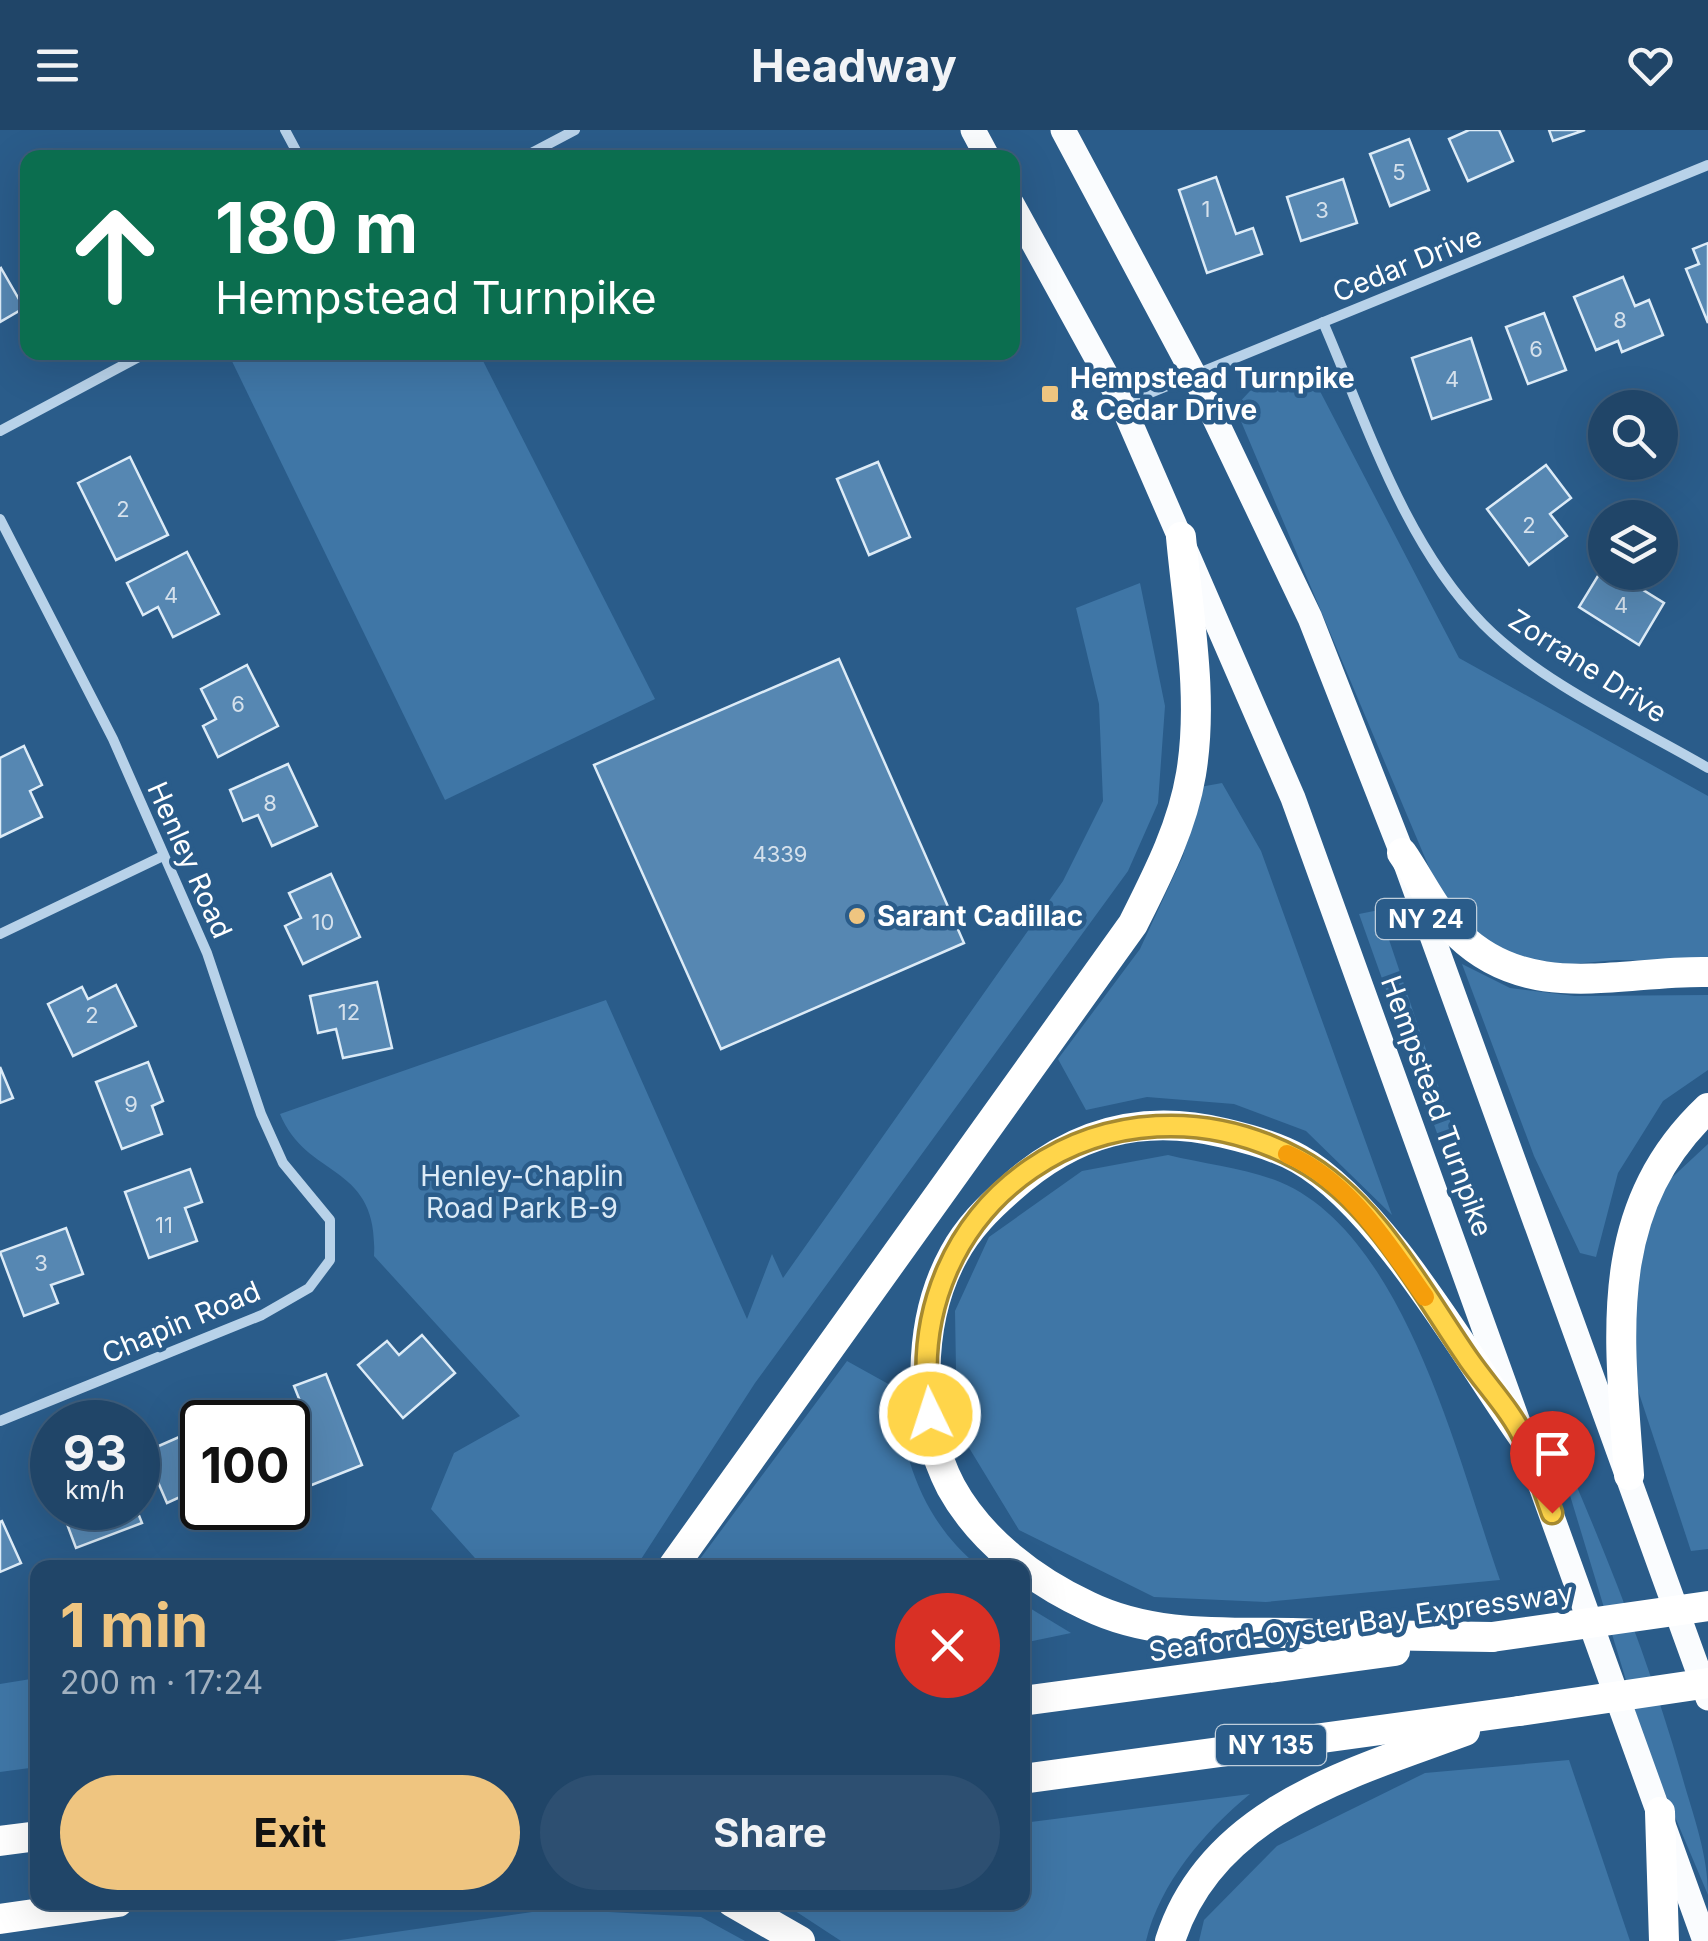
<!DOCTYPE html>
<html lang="en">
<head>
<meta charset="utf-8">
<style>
  :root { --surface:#204568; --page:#2d4f71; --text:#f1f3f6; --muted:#a2b1c0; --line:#3d5d7c; --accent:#efc580 }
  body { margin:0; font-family:Inter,sans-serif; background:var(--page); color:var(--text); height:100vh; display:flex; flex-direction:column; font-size:38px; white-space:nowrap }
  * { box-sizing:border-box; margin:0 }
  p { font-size:32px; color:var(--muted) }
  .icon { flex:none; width:55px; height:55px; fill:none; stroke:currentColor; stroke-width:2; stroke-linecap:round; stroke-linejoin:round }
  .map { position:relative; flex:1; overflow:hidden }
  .panel { position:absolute; left:30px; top:1430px; width:1000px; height:350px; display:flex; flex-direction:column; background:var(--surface); border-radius:20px; box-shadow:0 10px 40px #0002,0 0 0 2px var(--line) }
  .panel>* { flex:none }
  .hud { position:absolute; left:20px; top:20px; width:1000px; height:210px; border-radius:20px; box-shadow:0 10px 40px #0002,0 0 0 2px var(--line); background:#0b6e4f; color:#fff; overflow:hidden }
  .tools { position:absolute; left:1588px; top:260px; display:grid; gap:20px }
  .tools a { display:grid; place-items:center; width:90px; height:90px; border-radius:50%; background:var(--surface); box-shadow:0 10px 40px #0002,0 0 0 2px var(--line); font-size:50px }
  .speed { position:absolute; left:30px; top:1270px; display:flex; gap:20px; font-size:50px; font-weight:700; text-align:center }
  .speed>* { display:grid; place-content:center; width:130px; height:130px; border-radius:50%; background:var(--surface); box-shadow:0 10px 40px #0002,0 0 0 2px var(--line); line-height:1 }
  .speed small { font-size:25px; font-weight:400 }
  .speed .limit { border:5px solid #111; border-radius:15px; background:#fff; color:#111 }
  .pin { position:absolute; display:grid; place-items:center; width:85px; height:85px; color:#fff; margin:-102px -42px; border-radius:50% 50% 50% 0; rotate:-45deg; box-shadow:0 0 10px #0007 }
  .pin .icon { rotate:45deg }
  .me { position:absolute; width:110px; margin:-55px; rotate:356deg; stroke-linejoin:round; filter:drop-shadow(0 0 8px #0008) }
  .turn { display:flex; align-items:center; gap:35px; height:210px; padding:0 30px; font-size:45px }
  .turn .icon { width:130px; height:130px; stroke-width:2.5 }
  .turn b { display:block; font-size:70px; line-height:85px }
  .round { display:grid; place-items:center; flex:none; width:105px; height:105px; border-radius:52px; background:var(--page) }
  .head { display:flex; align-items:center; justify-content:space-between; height:170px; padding:0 30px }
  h1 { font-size:60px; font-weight:700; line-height:75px; color:var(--accent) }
  .action { display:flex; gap:20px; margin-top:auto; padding:20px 30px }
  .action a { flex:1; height:115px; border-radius:60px; background:var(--accent); color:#111; font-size:40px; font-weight:700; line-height:115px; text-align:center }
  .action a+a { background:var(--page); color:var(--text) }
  header { display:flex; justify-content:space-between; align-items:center; height:130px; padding:0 30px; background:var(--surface); font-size:45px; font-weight:700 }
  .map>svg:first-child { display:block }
  .green { fill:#3f76a6 }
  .building { fill:#5687b2; stroke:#dcebf7; stroke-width:2.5 }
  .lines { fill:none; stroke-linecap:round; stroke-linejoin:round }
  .street { stroke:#b8d2e9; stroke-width:10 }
  .primary { stroke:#fafcfe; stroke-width:25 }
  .highway { stroke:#fff; stroke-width:30 }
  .highway-bridge { stroke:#fff; stroke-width:30 }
  .route-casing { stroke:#a68a30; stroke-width:25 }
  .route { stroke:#ffd54a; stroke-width:18 }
  .slow { stroke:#f59e0b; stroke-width:18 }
  .poi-dot { fill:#efc580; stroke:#2a5c8a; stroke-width:4 }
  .labels { text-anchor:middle; stroke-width:9; stroke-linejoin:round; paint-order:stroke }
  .number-label { font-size:22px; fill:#d5e1ec }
  .shield { fill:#2a5c8a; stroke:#bfcedc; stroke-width:2.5 }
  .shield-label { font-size:25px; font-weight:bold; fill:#fff }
  .street-label { font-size:28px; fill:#fff; stroke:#2a5c8a }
  .poi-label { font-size:28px; font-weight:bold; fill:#fff; stroke:#2a5c8a; text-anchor:start }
  .park-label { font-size:28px; fill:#dcebf7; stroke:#2a5c8a }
</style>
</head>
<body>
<header><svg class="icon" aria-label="menu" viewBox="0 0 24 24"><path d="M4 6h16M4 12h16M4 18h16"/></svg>Headway<svg class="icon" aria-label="heart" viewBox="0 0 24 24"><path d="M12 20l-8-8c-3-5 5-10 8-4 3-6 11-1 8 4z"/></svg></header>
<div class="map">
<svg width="1708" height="1811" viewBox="0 0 1708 1811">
  <rect width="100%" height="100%" fill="#2a5c8a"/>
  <g class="green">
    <path d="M228,223h251l176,346 -210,101z"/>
    <path d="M1299,238l12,6 148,284 249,138v165l-91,-1 -80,7 -55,-29 -43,-47 -204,-484 15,-16z"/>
    <path d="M1140,453l25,123 -7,97 -30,68 -373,512 -119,184h-153l-52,-58 23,-56 66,-37 -146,-160c5,-94 -67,-76 -94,-142l326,-114 141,319 25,-65 11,24 280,-397 40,-80 -4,-97 -23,-96z"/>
    <path d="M1222,653l39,68 131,364 -86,-84 -72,-27 -87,-7 -61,13 -28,-51 82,-110 43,-93 17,-69z"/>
    <path d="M1379,780l98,291 -14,5 -104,-292z"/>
    <path d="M1462,834l48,24 65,8 133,-1v75l-45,31 -45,72 -22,84 -16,-4 -46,-97z"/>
    <path d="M1708,1014v405l-17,2 -60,-182 2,-106 31,-78z"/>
    <path d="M1168,1025c36,9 78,13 112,27 126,53 178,279 220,398l-234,22 -112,-5 -135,-67 -62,-102 -2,-117 34,-74 93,-66z"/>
    <path d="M847,1231l45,25c14,73 27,131 87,181h-285z"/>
    <path d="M1546,1286c52,117 101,236 136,360 11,39 26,78 26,119l-60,-142z"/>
    <path d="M1023,1474l48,29 -48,10z"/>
    <path d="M37,1548v89l-37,5v-88z"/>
    <path d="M1569,1630l61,181h-431l5,-21 73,-74 148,-73z"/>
    <path d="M1250,1664c-46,38 -90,89 -104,147h-305l-58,-38 239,-1 1,-79z"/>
    <path d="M553,1779l148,8 44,24h-411z"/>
  </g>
  <g class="building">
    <path d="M1469,0h30l14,31 -45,20 -19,-42z"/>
    <path d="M1549,0h36l-32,11z"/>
    <path d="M1409,9l20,51 -39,16 -20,-52z"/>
    <path d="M1216,47l20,57 17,-6 9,26 -55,19 -28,-83z"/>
    <path d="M1343,49l14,44 -56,18 -14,-44z"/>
    <path d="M1708,113v80l-22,-54 13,-5 -6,-15z"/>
    <path d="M1,138l23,40 -24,14v-53z"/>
    <path d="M1623,147l12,29 14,-6 14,35 -41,17 -4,-11 -22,9 -22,-53z"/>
    <path d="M1544,183l22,57 -38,14 -22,-57z"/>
    <path d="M1471,208l20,61 -59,20 -20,-61z"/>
    <path d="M130,327l38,78 -52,25 -38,-77z"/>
    <path d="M878,332l32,75 -41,18 -32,-76z"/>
    <path d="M1546,335l25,33 -21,16 17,22 -38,29 -42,-56z"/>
    <path d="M187,422l32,62 -46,23 -15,-30 -15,8 -16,-32z"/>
    <path d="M1604,436l1,6h9l50,31 -25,42 -60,-38z"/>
    <path d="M839,529l125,284 -243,106 -127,-284z"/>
    <path d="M247,535l31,61 -60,31 -15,-31 13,-7 -15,-30z"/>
    <path d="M24,616l18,39 -12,6 12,26 -42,20v-79z"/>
    <path d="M288,634l29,62 -45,20 -14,-31 -15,6 -13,-31z"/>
    <path d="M331,744l29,63 -57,27 -18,-38 16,-8 -12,-25z"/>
    <path d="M377,852l15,66 -49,10 -7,-29 -18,4 -8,-37z"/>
    <path d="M116,855l20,41 -63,30 -25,-52 34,-17 6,12z"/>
    <path d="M148,932l15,39 -11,5 10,28 -40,15 -26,-67z"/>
    <path d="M0,937l13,31 -13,5z"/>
    <path d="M190,1039l12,33 -17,6 12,33 -48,17 -24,-66z"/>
    <path d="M66,1098l17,46 -32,11 7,18 -34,13 -24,-64z"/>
    <path d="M422,1205l33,38 -52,45 -45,-53 29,-24 12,14z"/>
    <path d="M326,1244l36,91 -63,25 -11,-30v-38h-15l-3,-9 30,-12 -6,-15z"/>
    <path d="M202,1297v60l-35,16 -22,-51z"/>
    <path d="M61,1378h75l6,15 -66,25z"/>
    <path d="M2,1391l19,42 -21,9v-50z"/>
  </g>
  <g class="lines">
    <g class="street">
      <path d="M285,0l15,28"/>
      <path d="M522,28l53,-28"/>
      <path d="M1323,192c44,102 81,221 160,302 58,59 153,102 225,144"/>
      <path d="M1123,274l585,-239"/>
      <path d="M0,301l148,-79"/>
      <path d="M0,389l113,220 94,214 54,161 22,49 47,57v40l-21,28 -47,27 -262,106"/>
      <path d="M0,804l163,-78"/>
    </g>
    <g class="primary">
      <path d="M973,0l15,28"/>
      <path d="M1063,0l131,245 116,243 92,235 306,845"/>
      <path d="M1012,74l110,200 171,394 412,1143"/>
    </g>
    <g class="highway">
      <path d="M1402,723c18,26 34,61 57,82 72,69 161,35 249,37"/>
      <path d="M1629,1345c-9,-135 -30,-264 79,-367"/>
      <path d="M672,1438l461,-644c24,-48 49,-96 58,-150 13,-77 -3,-160 -10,-237"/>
      <path d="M1492,1507c-67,-1 -133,-2 -200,-4 -69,-1 -140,4 -204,-27 -54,-25 -108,-66 -137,-119 -35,-67 -34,-166 3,-233 14,-26 34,-46 57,-66 62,-56 131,-75 213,-55 26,6 52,13 75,26 82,46 169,200 225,279"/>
      <path d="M1022,1571l373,-50"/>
      <path d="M1022,1649l497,-68"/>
      <path d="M1660,1682l4,129"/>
      <path d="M0,1711l38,-5"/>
      <path d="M732,1772l68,39"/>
      <path d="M0,1789l118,-17"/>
      <path d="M1170,1811c41,-130 181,-168 295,-210"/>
    </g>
    <g class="highway-bridge">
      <path d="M1492,1507l216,-31"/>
      <path d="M1519,1581l189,-28"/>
    </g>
  </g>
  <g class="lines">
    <g class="route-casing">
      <path id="route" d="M930,1284c-33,-213 180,-356 368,-255 77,41 123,132 171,201 18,26 44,53 56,81 11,23 18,48 27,72"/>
    </g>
    <use href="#route" class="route"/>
    <path class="slow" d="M1287,1024c62,27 100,89 138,143"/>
  </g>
  <g class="poi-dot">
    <rect x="1040" y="254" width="20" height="20" rx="5"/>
    <circle cx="857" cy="786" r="10"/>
  </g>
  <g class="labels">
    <g class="number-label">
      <text x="1399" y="50">5</text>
      <text x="1206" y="87">1</text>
      <text x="1322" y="88">3</text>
      <text x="1620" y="198">8</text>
      <text x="1536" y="227">6</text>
      <text x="1452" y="257">4</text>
      <text x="123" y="387">2</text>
      <text x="1529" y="403">2</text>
      <text x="171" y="473">4</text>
      <text x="1621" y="483">4</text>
      <text x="238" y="582">6</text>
      <text x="270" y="681">8</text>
      <text x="780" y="732">4339</text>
      <text x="323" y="800">10</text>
      <text x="349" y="890">12</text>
      <text x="92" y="893">2</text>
      <text x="131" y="982">9</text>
      <text x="164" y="1103">11</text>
      <text x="41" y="1141">3</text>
    </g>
    <g class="shield">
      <rect x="1376" y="769" width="100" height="40" rx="8"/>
      <rect x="1216" y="1595" width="110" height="40" rx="8"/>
    </g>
    <g class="shield-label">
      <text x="1426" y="798">NY 24</text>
      <text x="1271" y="1624">NY 135</text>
    </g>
    <g class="street-label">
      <text transform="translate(1407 134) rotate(-22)" y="10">Cedar Drive</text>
      <text transform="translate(1588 536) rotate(33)" y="10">Zorrane Drive</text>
      <text transform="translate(190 730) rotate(66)" y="10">Henley Road</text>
      <text transform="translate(1437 976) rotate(70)" y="10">Hempstead Turnpike</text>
      <text transform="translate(181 1192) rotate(-23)" y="10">Chapin Road</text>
      <text transform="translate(1361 1492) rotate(-8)" y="10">Seaford-Oyster Bay Expressway</text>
    </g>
    <g class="poi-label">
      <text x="1070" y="258">Hempstead Turnpike<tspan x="1070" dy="32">&amp; Cedar Drive</tspan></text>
      <text x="877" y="796">Sarant Cadillac</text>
    </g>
    <g class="park-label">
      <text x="522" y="1056">Henley-Chaplin<tspan x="522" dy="32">Road Park B-9</tspan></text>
    </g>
  </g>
</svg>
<div class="tools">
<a><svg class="icon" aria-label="search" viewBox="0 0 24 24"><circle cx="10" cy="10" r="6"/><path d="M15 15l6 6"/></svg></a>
<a><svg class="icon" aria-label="layers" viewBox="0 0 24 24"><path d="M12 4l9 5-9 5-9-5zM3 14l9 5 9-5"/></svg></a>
</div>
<div class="speed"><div>93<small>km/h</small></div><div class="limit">100</div></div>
<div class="pin" style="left:1552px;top:1383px;background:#d93025"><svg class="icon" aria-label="arrive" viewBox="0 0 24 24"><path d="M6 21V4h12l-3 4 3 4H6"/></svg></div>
<svg class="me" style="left:930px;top:1284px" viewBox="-20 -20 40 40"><circle r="17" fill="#ffd54a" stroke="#fff" stroke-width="3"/><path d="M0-11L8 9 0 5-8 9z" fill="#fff"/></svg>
<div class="hud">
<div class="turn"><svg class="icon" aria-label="ahead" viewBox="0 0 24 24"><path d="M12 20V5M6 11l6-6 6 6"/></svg><div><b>180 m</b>Hempstead Turnpike</div></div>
</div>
<section class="panel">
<div class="head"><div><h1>1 min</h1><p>200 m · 17:24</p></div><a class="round" style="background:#d93025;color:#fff"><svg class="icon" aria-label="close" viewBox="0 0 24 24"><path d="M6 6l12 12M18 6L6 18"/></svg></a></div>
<div class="action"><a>Exit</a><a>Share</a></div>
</section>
</div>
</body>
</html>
